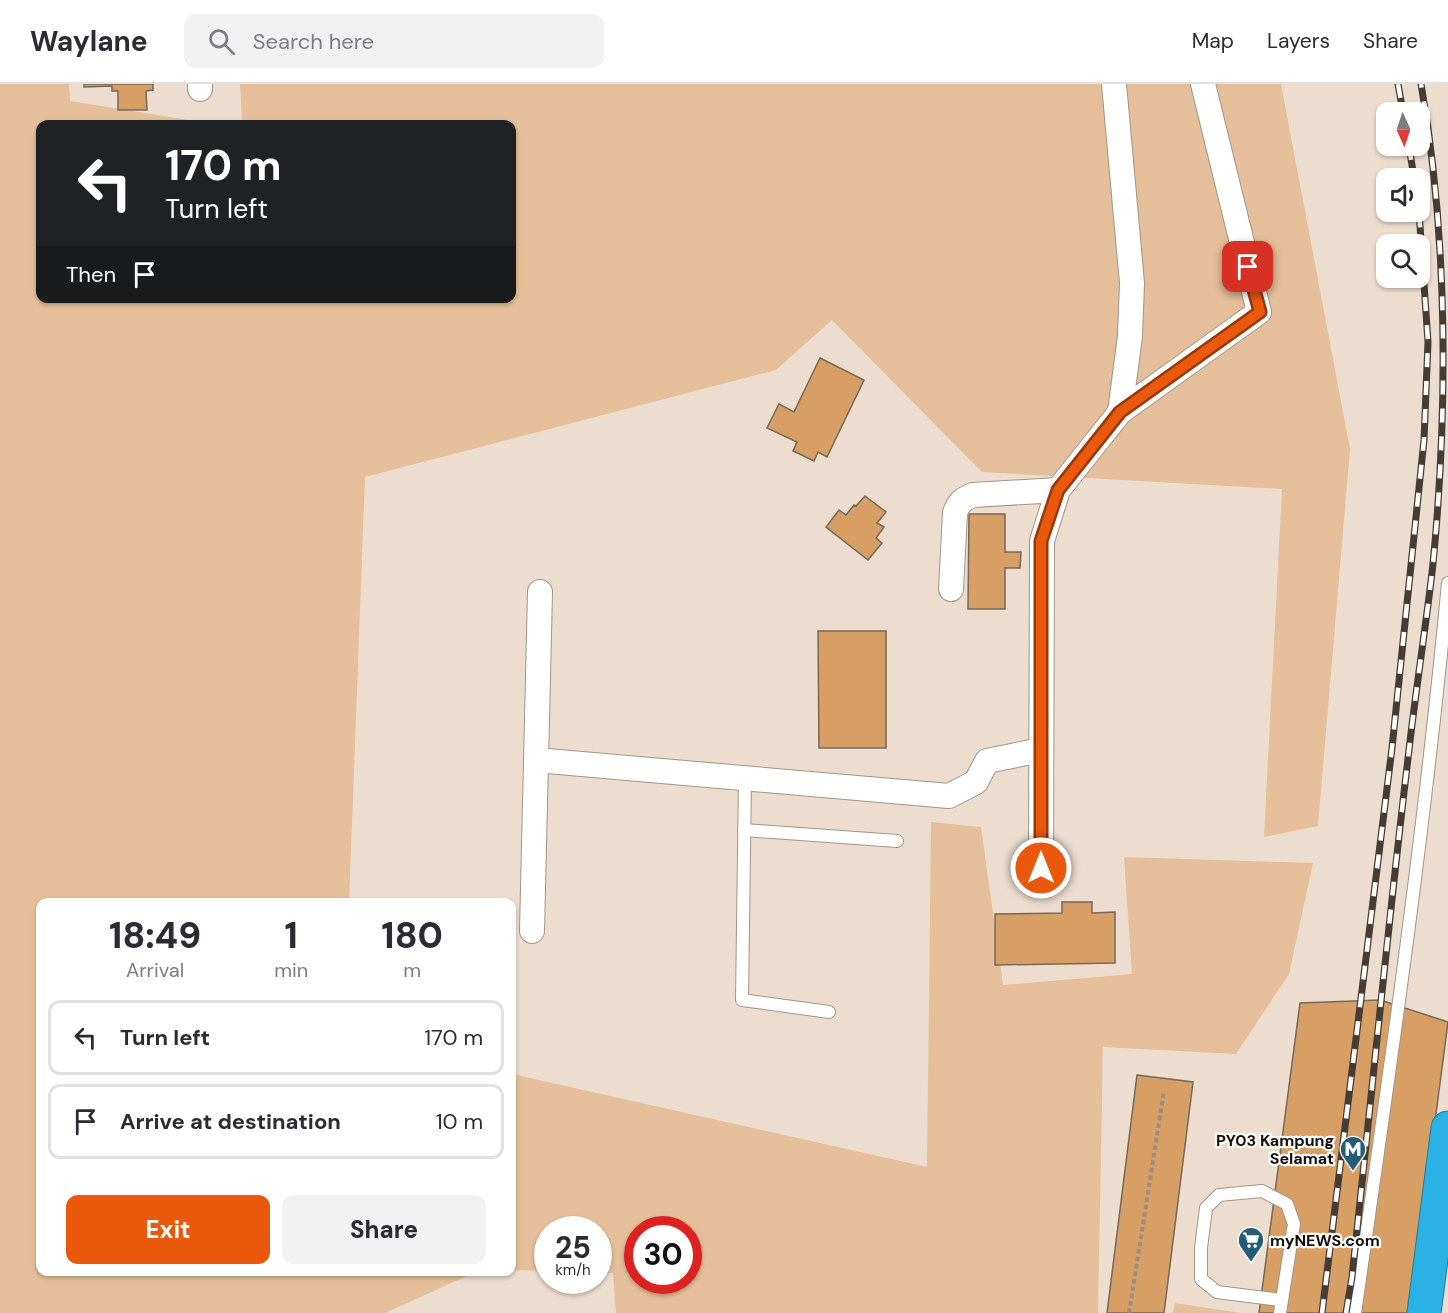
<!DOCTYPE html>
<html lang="en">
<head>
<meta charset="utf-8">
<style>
  :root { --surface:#fff; --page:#f2f2f3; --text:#2b2b33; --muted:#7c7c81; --line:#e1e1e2; --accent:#ea580c }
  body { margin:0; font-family:"DM Sans",sans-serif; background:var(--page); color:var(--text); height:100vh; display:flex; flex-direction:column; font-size:22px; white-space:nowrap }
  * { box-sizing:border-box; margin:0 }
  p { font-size:20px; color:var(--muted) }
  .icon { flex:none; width:33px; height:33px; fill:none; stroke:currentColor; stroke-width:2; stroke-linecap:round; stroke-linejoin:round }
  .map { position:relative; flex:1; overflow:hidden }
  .panel { position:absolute; left:36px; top:814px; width:480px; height:378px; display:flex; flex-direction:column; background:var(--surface); border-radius:12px; box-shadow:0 2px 4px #0004 }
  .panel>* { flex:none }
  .hud { position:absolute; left:36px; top:36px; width:480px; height:183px; border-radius:12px; box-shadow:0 2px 4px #0004; background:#202124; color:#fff; overflow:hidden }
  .needle { width:39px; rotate:177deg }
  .tools { position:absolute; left:1376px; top:18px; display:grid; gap:12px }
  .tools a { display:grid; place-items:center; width:54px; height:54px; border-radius:12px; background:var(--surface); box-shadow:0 2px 4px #0004; font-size:30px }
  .speed { position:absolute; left:534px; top:1132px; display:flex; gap:12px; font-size:30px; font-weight:700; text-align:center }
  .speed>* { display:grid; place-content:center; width:78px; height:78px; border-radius:50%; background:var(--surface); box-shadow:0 2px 4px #0004; line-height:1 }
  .speed small { font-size:15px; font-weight:400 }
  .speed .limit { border:9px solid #d22; background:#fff; color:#111 }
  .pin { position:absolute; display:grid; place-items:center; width:51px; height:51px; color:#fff; margin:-26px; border-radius:12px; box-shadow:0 3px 9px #0006 }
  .me { position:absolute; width:66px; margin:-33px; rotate:0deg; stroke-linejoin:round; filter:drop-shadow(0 0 4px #0008) }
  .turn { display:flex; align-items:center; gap:21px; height:126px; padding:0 30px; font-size:27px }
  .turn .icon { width:78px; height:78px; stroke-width:2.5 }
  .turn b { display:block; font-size:42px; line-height:51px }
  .then { display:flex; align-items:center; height:57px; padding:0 30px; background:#0003; gap:12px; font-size:22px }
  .eta { display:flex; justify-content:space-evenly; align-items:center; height:102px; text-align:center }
  .eta b { font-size:36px; font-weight:800; line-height:42px }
  .cta { display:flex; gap:12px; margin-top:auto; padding:12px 30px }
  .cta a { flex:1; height:69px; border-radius:12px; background:var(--accent); color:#fff; font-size:24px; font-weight:800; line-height:69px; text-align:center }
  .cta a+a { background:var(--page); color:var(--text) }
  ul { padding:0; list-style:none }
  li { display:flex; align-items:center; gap:18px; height:75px; margin:0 12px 9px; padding:0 18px; border:3px solid var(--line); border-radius:12px }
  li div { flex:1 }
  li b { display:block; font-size:22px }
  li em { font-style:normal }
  header { display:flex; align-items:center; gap:36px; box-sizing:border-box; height:84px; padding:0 30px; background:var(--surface); border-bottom:2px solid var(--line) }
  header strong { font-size:28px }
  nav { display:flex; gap:33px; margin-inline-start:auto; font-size:21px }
  .search { width:420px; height:54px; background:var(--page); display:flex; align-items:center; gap:15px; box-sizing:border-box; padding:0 21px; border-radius:12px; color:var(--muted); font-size:22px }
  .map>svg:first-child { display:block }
  .green { fill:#e5bf99; fill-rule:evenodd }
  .building { fill:#d79f63; stroke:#75685c; stroke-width:1.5 }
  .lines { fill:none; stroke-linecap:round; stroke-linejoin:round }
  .lane-casing { stroke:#a29588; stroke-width:14 }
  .street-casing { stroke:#a29588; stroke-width:26 }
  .highway-casing { stroke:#237998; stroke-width:35 }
  .path { stroke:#998e84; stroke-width:4; stroke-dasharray:4.5 3; stroke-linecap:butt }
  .lane { stroke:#fff; stroke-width:12 }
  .street { stroke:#fff; stroke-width:24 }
  .highway { stroke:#2bb2e5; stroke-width:33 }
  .rail-casing { stroke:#443c35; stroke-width:7 }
  .rail { stroke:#fff; stroke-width:4.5; stroke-dasharray:14; stroke-linecap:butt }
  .route-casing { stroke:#983908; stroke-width:15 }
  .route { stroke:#ea580c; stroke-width:10 }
  .labels { text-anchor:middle; stroke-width:4.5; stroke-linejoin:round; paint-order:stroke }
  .poi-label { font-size:16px; font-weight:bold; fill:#130e09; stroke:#fff; text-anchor:end }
</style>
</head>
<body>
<header>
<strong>Waylane</strong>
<div class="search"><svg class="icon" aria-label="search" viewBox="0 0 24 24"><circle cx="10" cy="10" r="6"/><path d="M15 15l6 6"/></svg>Search here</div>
<nav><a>Map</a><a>Layers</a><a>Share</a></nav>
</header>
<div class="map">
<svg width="1448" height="1229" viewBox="0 0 1448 1229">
  <rect width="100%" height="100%" fill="#ecddcf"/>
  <g class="green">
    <path d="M0,0h69l1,17 143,23h-173v174h472v-174h-270l-2,-40h1041l69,365 -32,377 -54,11 18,-348 -300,-17 -150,-152 -56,50 -411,107 -16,426h-309v369h436l-91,41h-385z"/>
    <path d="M931,738l50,5 22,158 129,-11 -8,-117 189,6 -24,111 -53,80 -133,-7 -5,266h-482l-3,-40h-14l-1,-43h-50l-1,41 -35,-1v-196l415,93zM638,1146h50v51h-50z"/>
    <path d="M1175,1219l66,10h-68z"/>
  </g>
  <g class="building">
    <path d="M84,0h69v6l-7,1 1,19h-29v-19h-6v-5l-28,1z"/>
    <path d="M820,274l44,22 -37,77 -9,-5 -4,9 -21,-10 4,-9 -30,-14 12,-24 15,8z"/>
    <path d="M865,412l21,16 -9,11 7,4 -8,11 6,5 -14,17 -42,-33 13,-17 7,5 8,-10 2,1z"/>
    <path d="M969,430h36v38h16l-1,16h-15v41h-37z"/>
    <path d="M818,547h68v117h-67z"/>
    <path d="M1062,818h30v11l23,-1v51l-120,2v-51l67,-1z"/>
    <path d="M1380,916l68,22 -38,291h-151l41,-310z"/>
    <path d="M1137,991l56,7 -29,231h-57z"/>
  </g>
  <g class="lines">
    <g class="lane-casing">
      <g id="lane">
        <path d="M745,694l-3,222 87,12"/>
        <path d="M744,746l153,11"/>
        <path d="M1280,1229l14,-89 -7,-20 -25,-13 -43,4 -13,13 -5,40v31l16,13 64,8"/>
        <path d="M1355,1229c35,-243 70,-485 93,-730"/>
      </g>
    </g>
    <g class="street-casing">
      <g id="street">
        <path d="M200,0v5"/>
        <path d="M1114,0l18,199 -2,53 -10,76"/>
        <path d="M951,505l4,-76c3,-10 8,-14 18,-18l85,-5"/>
        <path d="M536,676l413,36 27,-14 11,-21 54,-11"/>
        <path d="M1041,784l1,-327 16,-51 62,-78 139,-100 -56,-228"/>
        <path d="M532,847l8,-339"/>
      </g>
    </g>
    <g class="highway-casing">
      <path id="highway" d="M1424,1229l24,-185"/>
    </g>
    <path class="path" d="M1129,1229l35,-222"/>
    <use href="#lane" class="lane"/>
    <use href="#street" class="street"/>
    <use href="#highway" class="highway"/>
    <g class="rail-casing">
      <g id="rail">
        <path d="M1398,0l5,28"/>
        <path d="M1409,62l5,32"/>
        <path d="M1322,1229l70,-565 32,-308 4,-98 -9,-131"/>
        <path d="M1346,1229l6,-36c19,-176 36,-352 57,-527 7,-62 17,-124 24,-186 15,-155 15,-327 -12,-480"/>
      </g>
    </g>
    <use href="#rail" class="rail"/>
  </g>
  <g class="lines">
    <g class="route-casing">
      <path id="route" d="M1041,784v-327l17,-51 62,-78 140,-100 -12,-45"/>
    </g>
    <use href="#route" class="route"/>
  </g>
  <defs>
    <g id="metro-pin" transform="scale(1.35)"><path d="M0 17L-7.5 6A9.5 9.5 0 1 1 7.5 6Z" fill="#235e76" stroke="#fff"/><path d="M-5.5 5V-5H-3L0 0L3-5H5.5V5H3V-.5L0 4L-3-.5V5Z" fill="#fff"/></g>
    <g id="supermarket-pin" transform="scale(1.35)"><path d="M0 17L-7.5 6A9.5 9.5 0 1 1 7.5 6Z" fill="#235e76" stroke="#fff"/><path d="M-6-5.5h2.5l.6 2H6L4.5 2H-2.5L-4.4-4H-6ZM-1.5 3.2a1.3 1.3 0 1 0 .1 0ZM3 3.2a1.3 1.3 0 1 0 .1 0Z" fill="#fff"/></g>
  </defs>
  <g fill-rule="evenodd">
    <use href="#metro-pin" x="1353" y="1065"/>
    <use href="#supermarket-pin" x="1251" y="1156"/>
  </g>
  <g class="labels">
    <g class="poi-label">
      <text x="1334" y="1062">PY03 Kampung<tspan x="1334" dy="18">Selamat</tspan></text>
      <text x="1270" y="1162" text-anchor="start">myNEWS.com</text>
    </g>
  </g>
</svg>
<div class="tools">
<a><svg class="needle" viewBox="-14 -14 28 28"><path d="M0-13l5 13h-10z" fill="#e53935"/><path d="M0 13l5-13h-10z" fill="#7c7c81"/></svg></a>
<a><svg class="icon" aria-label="sound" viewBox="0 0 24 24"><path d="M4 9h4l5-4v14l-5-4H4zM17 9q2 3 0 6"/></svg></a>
<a><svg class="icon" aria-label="search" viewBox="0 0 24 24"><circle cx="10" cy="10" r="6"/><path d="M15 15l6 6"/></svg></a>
</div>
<div class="speed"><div>25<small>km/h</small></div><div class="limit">30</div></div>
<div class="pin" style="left:1248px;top:183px;background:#d93025"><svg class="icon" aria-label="arrive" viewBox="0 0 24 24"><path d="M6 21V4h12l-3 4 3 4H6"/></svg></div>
<svg class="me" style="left:1041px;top:784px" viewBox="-20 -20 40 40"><circle r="17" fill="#ea580c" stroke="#fff" stroke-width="3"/><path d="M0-11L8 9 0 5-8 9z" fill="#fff"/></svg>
<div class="hud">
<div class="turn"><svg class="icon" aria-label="left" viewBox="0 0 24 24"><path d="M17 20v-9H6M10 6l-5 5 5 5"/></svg><div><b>170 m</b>Turn left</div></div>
<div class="then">Then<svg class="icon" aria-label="arrive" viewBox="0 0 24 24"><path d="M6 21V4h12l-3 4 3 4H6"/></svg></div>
</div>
<section class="panel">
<div class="eta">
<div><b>18:49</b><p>Arrival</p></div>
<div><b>1</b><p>min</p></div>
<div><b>180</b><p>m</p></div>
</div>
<ul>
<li><svg class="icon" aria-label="left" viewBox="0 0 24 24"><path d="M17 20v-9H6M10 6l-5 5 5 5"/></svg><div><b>Turn left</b></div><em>170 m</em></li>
<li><svg class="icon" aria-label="arrive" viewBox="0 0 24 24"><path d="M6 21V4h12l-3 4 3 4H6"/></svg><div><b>Arrive at destination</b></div><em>10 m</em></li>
</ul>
<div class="cta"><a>Exit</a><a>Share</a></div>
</section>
</div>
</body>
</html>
